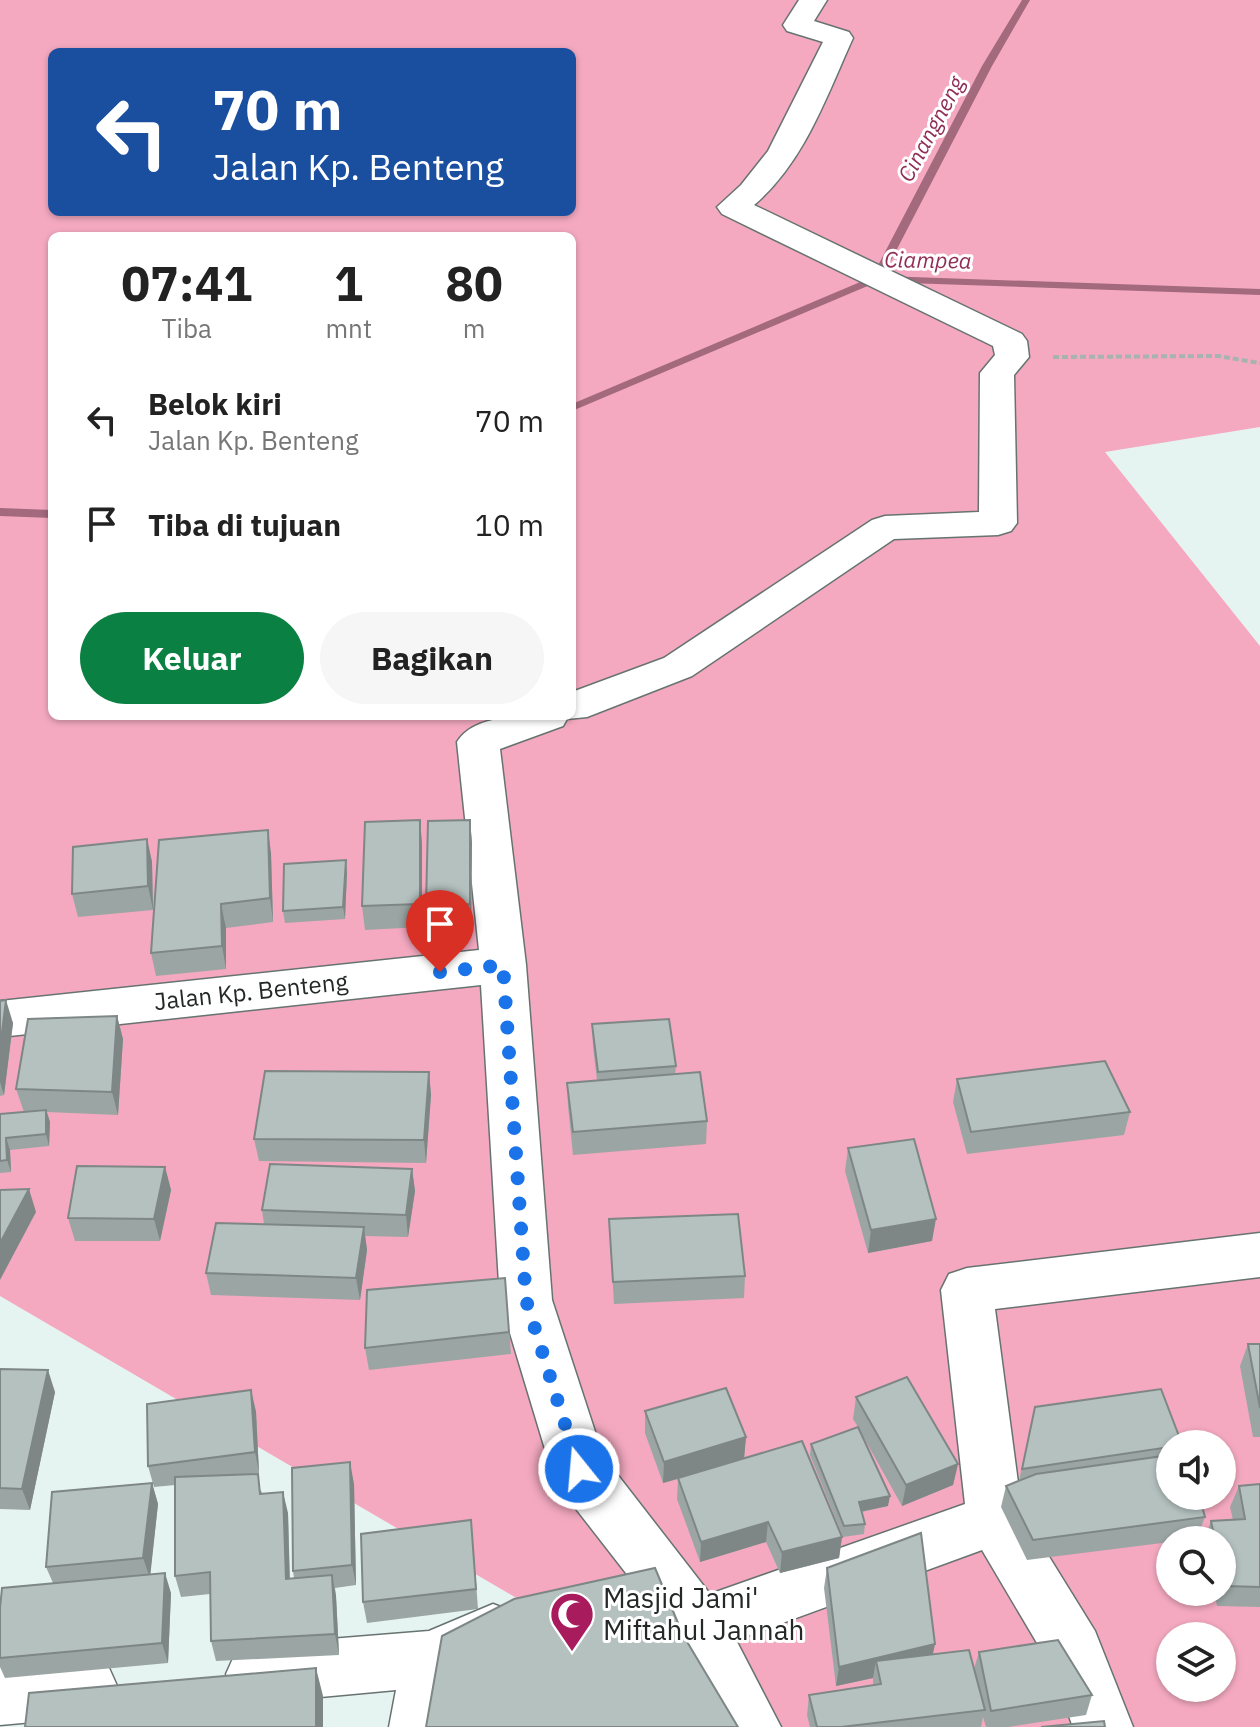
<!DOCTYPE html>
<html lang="id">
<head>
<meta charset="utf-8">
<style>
  :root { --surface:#fff; --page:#f6f6f6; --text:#222; --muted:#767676; --accent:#0b8043 }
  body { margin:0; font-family:"IBM Plex Sans",sans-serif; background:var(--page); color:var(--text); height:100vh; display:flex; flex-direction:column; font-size:30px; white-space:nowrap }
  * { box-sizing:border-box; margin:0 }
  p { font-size:26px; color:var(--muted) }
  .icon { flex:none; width:44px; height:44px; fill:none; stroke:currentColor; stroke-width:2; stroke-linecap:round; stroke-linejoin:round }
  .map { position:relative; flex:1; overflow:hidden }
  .sheet { position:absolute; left:48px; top:232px; width:528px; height:488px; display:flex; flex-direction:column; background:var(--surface); border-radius:12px; box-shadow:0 2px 6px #0004 }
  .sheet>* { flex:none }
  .banner { position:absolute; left:48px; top:48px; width:528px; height:168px; border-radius:12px; box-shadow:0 2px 6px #0004; background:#1a4fa0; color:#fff; overflow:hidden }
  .buttons { position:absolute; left:1156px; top:1430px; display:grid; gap:16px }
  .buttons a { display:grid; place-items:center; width:80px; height:80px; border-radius:50%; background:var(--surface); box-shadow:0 2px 6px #0004; font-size:40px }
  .pin { position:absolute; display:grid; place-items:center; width:68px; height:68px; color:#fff; margin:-82px -34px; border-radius:50% 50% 50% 0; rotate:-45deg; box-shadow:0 0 8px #0007 }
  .pin .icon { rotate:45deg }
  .me { position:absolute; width:88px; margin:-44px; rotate:343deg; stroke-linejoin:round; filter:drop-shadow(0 0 6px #0008) }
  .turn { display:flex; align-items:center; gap:28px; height:168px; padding:0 32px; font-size:36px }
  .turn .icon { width:104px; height:104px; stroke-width:2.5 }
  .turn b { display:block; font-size:56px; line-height:68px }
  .eta { display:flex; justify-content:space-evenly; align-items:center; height:136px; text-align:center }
  .eta b { font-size:48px; font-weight:700; line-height:56px }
  .action { display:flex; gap:16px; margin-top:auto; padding:16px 32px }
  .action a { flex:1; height:92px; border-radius:48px; background:var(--accent); color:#fff; font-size:32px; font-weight:700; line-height:92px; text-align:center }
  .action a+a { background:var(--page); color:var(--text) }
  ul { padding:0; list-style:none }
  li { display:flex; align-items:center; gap:24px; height:104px; padding:0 32px }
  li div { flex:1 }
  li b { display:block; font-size:30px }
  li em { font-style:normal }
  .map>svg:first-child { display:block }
  .green { fill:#f4a9c0; fill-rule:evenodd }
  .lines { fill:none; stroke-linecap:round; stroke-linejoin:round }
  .stream { fill:#a3697d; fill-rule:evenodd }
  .minor-casing { stroke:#677371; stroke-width:3 }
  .path { stroke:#a7b3b0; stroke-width:4; stroke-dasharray:6 3; stroke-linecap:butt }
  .minor { fill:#fff; fill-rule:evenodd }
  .wall { fill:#9ba6a4 }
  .shaded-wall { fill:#7e8786 }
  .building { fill:#b4c1bf; stroke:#7e8786; stroke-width:2 }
  .route { stroke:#1a73e8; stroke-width:14; stroke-dasharray:0 25.2 }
  .labels { text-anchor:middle; stroke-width:6; stroke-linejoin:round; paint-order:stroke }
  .far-water-label { font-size:22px; font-style:italic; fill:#902d56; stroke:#fff }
  .street-label { font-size:24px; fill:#242928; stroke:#fff }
  .near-poi-label { font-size:28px; fill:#242928; stroke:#fff; text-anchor:start }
</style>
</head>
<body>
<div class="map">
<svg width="1260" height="1727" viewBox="0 0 1260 1727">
  <rect width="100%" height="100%" fill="#e6f4f1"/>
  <path class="green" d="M0,0h1260v427l-155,25 155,194v1081h-523l-737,-431zM52,52h520v160h-520zM52,236h520v480h-520zM1170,1444h52v52h-52zM1170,1540h52v52h-52zM1170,1636h52v52h-52z"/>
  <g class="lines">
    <g class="stream">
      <path d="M1022,0h8l-38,66 -109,210 377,13v6l-383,-13 -305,129v-7l300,-127 110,-211z"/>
      <path d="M0,508l52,2v8l-52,-2z"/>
    </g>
    <g class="minor-casing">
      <g id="minor">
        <path d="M799,0h28l-13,21 35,11 4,6c-26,57 -49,125 -99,167l268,129 5,7 2,16 -15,18 3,148 -6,8 -13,4 -104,4 -202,137 -105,41 -20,2 -4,7 -63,23 26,216 26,335 51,156 107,138 255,-90 -24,-214 8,-16 18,-6 293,-35v44l-265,32 27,204 73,118 38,96h-60l-23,-62 -68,-115 -246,90 45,87h-62l-55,-105 -105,-135 -8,-18 -51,-169 -19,-315 -481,52v-36l479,-51 -22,-208c19,-32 82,-26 115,-26v-24l92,-34 208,-138 13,-4 94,-4 1,-139 15,-18 -2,-9 -271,-132 -5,-7 24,-22 27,-34 55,-109 -36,-11 -4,-6z"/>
        <path d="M493,1604l21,8 8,20 -8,20 -57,24 -8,51h-60l7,-37 -140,13 -21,-9 -9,-20 9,-20 21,-9 173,-14z"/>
        <path d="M88,1659l21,9 9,20 -9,20 -21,9 -88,8v-58z"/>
      </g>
    </g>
    <path class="path" d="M1053,357l165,-1 42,7"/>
    <use href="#minor" class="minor"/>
  </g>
  <g class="wall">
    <path d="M420,820l2,24v83l-57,3 -3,-24z"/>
    <path d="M470,820l2,23 -1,84 -43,1 -2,-23z"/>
    <path d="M147,839l5,23 1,48 -75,7 -6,-23z"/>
    <path d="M271,853l2,69 -47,6v41l-70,7 -5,-23z"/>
    <path d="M347,872l-2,47 -60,4 -2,-12z"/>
    <path d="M0,1001l13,22 -9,72 -4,1z"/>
    <path d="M117,1016l6,23 -5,76 -71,-3 3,10 -1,24 -39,4 1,22 -11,1v-59l24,-2 -8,-23z"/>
    <path d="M592,1024l84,42 -1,8 32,47 -1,23 -133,11 -5,-49 -1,-23 30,-3 -4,-33z"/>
    <path d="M429,1072l2,23 -5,68 -167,-2 -5,-22z"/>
    <path d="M957,1079l173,33 -6,23 -157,19 -14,-52z"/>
    <path d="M848,1148l84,93 -64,12 -23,-82z"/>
    <path d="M165,1167l6,23 -11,51h-85l-7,-23z"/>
    <path d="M412,1169l3,22 -7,46 -43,-1 2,14 -7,50 -149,-5 -5,-22 58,-49 -2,-14z"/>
    <path d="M609,1219l136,57 -1,22 -130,6z"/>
    <path d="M505,1278l6,76 -142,16 -4,-22z"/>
    <path d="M1248,1344h12v93h-7l-13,-71z"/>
    <path d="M0,1369l55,23 -25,118 -30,-1z"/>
    <path d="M251,1390l5,22 3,61 -9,1 13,20 25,19 2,65h4l-1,-7 61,-87 2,101 -21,3 1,8 3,59 -123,6 -5,-20 -1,-47 -29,3 -6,-21v-91l-21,2 -6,-21z"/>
    <path d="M856,1397l102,67 -5,21 -51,21 -43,-77 29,77 -26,6 3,12 -1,10 -21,3 -33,-82 1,-11 47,-17 -5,-8z"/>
    <path d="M1035,1407l135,37v52l35,21 -8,21 -27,2v2l-143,18 -26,-53 5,-21 13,-5z"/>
    <path d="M645,1411l101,26 -2,21 98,79 -3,21 -59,15 -14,-31 -66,20 -23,-63 1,-20 -15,4 -18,-50z"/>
    <path d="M152,1483l6,21 -8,70 21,19 -3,70 -163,15 -5,-11v-59l53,-25 -7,-16z"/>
    <path d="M1260,1484v123l-43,-1 -3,-14h8v-52h-18l7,-19 22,-1 -3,-13 9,-21z"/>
    <path d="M473,1541l5,68 -111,14 -4,-21z"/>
    <path d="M827,1568l106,86 41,15 5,-17 113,43 -6,20 -78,12h-22l-3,-10 -2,10h-171l-3,-12 2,-20 64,-10v-7l-37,8 -12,-98z"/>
  </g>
  <g class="shaded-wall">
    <path d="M420,820l2,24v83l-2,-23z"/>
    <path d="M470,820l2,23 -1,84 -1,-23z"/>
    <path d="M268,830l3,23 2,69 -3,-24z"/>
    <path d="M147,839l5,23 1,48 -5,-24z"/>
    <path d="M346,860l1,12 -2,47 -2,-12z"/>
    <path d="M221,904l5,24v41l-4,-23z"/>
    <path d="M6,1000l7,23 -9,72 -4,-13v-34z"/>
    <path d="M117,1016l6,23 -5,76 -6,-23z"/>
    <path d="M429,1072l2,23 -5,68 -2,-23z"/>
    <path d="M46,1110l4,12 -1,24 -3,-12z"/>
    <path d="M6,1138l4,12 1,22 -4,-12z"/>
    <path d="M165,1167l6,23 -11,51 -6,-22z"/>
    <path d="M412,1169l3,22 -7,46 -2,-22z"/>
    <path d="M29,1189l7,23 -36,68v-37z"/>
    <path d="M936,1219l-4,22 -64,12 3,-23z"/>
    <path d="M364,1227l3,23 -7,50 -4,-22z"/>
    <path d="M48,1370l7,22 -25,118 -8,-21z"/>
    <path d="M251,1390l5,22 3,61 -4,-21z"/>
    <path d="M746,1437l-2,22 -81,24 1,-21z"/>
    <path d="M350,1462l4,22 2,101 -4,-20z"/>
    <path d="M958,1464l-5,21 -51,21 4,-21z"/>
    <path d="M152,1483l6,21 -8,74 -7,-20z"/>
    <path d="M283,1492l5,21 2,86 -4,-20z"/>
    <path d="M890,1496l-2,10 -30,6 1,-10z"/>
    <path d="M768,1522l-2,20 -66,20 1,-20z"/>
    <path d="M842,1537l-3,21 -59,15 2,-21z"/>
    <path d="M165,1573l6,20 -3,70 -6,-20z"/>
    <path d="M332,1575l4,21 3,59 -4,-21z"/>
    <path d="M935,1644l-4,20 -55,-3 -3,17 -37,8 3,-19z"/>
    <path d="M316,1668l7,28v31h-7z"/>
  </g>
  <g class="building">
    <path d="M420,820v84l-58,2 3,-84z"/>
    <path d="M470,820v84l-44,1 2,-84z"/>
    <path d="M268,830l2,68 -49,6 1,42 -71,7 8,-113z"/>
    <path d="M147,839l1,47 -76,8 1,-47z"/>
    <path d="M346,860l-3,47 -60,4 1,-47z"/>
    <path d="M6,1000l-6,48v-47z"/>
    <path d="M117,1016l-5,76 -96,-3 12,-70z"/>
    <path d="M669,1019l7,47 -78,6 -6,-48z"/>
    <path d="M1105,1061l25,51 -159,20 -14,-53z"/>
    <path d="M265,1071l164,1 -5,68 -170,-1z"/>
    <path d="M700,1072l7,49 -134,11 -6,-49z"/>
    <path d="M46,1110v24l-40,4 1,22 -7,1v-47z"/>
    <path d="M914,1139l22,80 -65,11 -23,-82z"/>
    <path d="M270,1164l142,5 -6,46 -144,-5z"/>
    <path d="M77,1166l88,1 -11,52 -86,-1z"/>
    <path d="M29,1189l-29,54v-53z"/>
    <path d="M738,1214l7,62 -132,6 -4,-63z"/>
    <path d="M216,1223l148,4 -8,51 -150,-5z"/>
    <path d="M505,1278l4,54 -144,16 2,-58z"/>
    <path d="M1248,1344h12v64z"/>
    <path d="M0,1369l48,1 -26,119 -22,-1z"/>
    <path d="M907,1377l51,87 -52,21 -50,-88z"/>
    <path d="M726,1388l20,49 -82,25 -19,-51z"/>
    <path d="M1161,1389l21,55h-12v3l-148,22 13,-62z"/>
    <path d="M251,1390l4,62 -107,14 -1,-62z"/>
    <path d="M858,1427l32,69 -31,6 6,22 -21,2 -33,-82z"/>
    <path d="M802,1441l40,96 -60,15 -14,-30 -67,20 -23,-64z"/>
    <path d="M1170,1455v41h29l6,21 -172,23 -27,-54 30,-12z"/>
    <path d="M350,1462l2,103 -59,6 -1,-103z"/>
    <path d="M258,1474l2,20 23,-2 3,87 46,-4 3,59 -124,7 -1,-69 -35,4v-99z"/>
    <path d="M152,1483l-9,75 -97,9 6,-75z"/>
    <path d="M1260,1484v103l-35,-1 -3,-13v-33h-7l-4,-19 34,-2 -6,-33z"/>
    <path d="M471,1520l5,69 -113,13 -2,-68z"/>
    <path d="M921,1533l14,111 -96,23 -12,-99z"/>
    <path d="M655,1568l28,67 55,92h-312l16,-91 72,-37z"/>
    <path d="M165,1573l-3,70 -162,15v-50l2,-20z"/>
    <path d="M1058,1640l34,55 -101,16 -12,-59z"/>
    <path d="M969,1650l16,60 -144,17h-24l-8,-32 72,-11 -5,-23z"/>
    <path d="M316,1668v59h-291l4,-34z"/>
    <path d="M1104,1721l1,6h-64z"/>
  </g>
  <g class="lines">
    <path class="route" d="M440,972l63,-7 23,335 53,169"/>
  </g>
  <defs>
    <g id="mosque-pin" transform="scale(2.3)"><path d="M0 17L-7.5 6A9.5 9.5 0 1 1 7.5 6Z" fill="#a81b5d" stroke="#fff"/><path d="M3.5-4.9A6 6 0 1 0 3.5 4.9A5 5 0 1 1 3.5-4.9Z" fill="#fff"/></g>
  </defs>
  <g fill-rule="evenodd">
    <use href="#mosque-pin" x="572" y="1614"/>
  </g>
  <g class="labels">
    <g class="far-water-label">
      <text transform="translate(931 129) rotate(-62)" y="8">Cinangneng</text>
      <text transform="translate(928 260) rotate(1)" y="8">Ciampea</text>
    </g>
    <g class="street-label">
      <text transform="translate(251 992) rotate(-6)" y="8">Jalan Kp. Benteng</text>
    </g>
    <g class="near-poi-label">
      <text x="603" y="1608">Masjid Jami'<tspan x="603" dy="32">Miftahul Jannah</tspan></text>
    </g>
  </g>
</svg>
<div class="buttons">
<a><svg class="icon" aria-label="sound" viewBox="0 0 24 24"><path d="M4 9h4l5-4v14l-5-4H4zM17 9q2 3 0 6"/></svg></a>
<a><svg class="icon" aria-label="search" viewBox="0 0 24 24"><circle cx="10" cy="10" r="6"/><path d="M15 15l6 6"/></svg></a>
<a><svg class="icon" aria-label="layers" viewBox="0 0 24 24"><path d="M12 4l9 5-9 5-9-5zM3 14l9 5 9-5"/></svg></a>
</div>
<div class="pin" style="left:440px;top:972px;background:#d93025"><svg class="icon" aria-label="arrive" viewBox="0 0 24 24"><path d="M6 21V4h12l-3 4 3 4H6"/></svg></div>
<svg class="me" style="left:579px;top:1469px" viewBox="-20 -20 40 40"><circle r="17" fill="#1a73e8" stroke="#fff" stroke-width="3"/><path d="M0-11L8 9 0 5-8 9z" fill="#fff"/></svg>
<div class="banner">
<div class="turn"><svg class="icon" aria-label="left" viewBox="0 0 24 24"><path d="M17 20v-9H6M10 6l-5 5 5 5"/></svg><div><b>70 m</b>Jalan Kp. Benteng</div></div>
</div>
<section class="sheet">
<div class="eta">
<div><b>07:41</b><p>Tiba</p></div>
<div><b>1</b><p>mnt</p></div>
<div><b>80</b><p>m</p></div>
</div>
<ul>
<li><svg class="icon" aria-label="left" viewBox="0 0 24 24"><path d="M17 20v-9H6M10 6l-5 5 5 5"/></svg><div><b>Belok kiri</b><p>Jalan Kp. Benteng</p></div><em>70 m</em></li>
<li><svg class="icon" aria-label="arrive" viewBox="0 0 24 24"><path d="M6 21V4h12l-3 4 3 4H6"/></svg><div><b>Tiba di tujuan</b></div><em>10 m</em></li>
</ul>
<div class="action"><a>Keluar</a><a>Bagikan</a></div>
</section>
</div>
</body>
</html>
